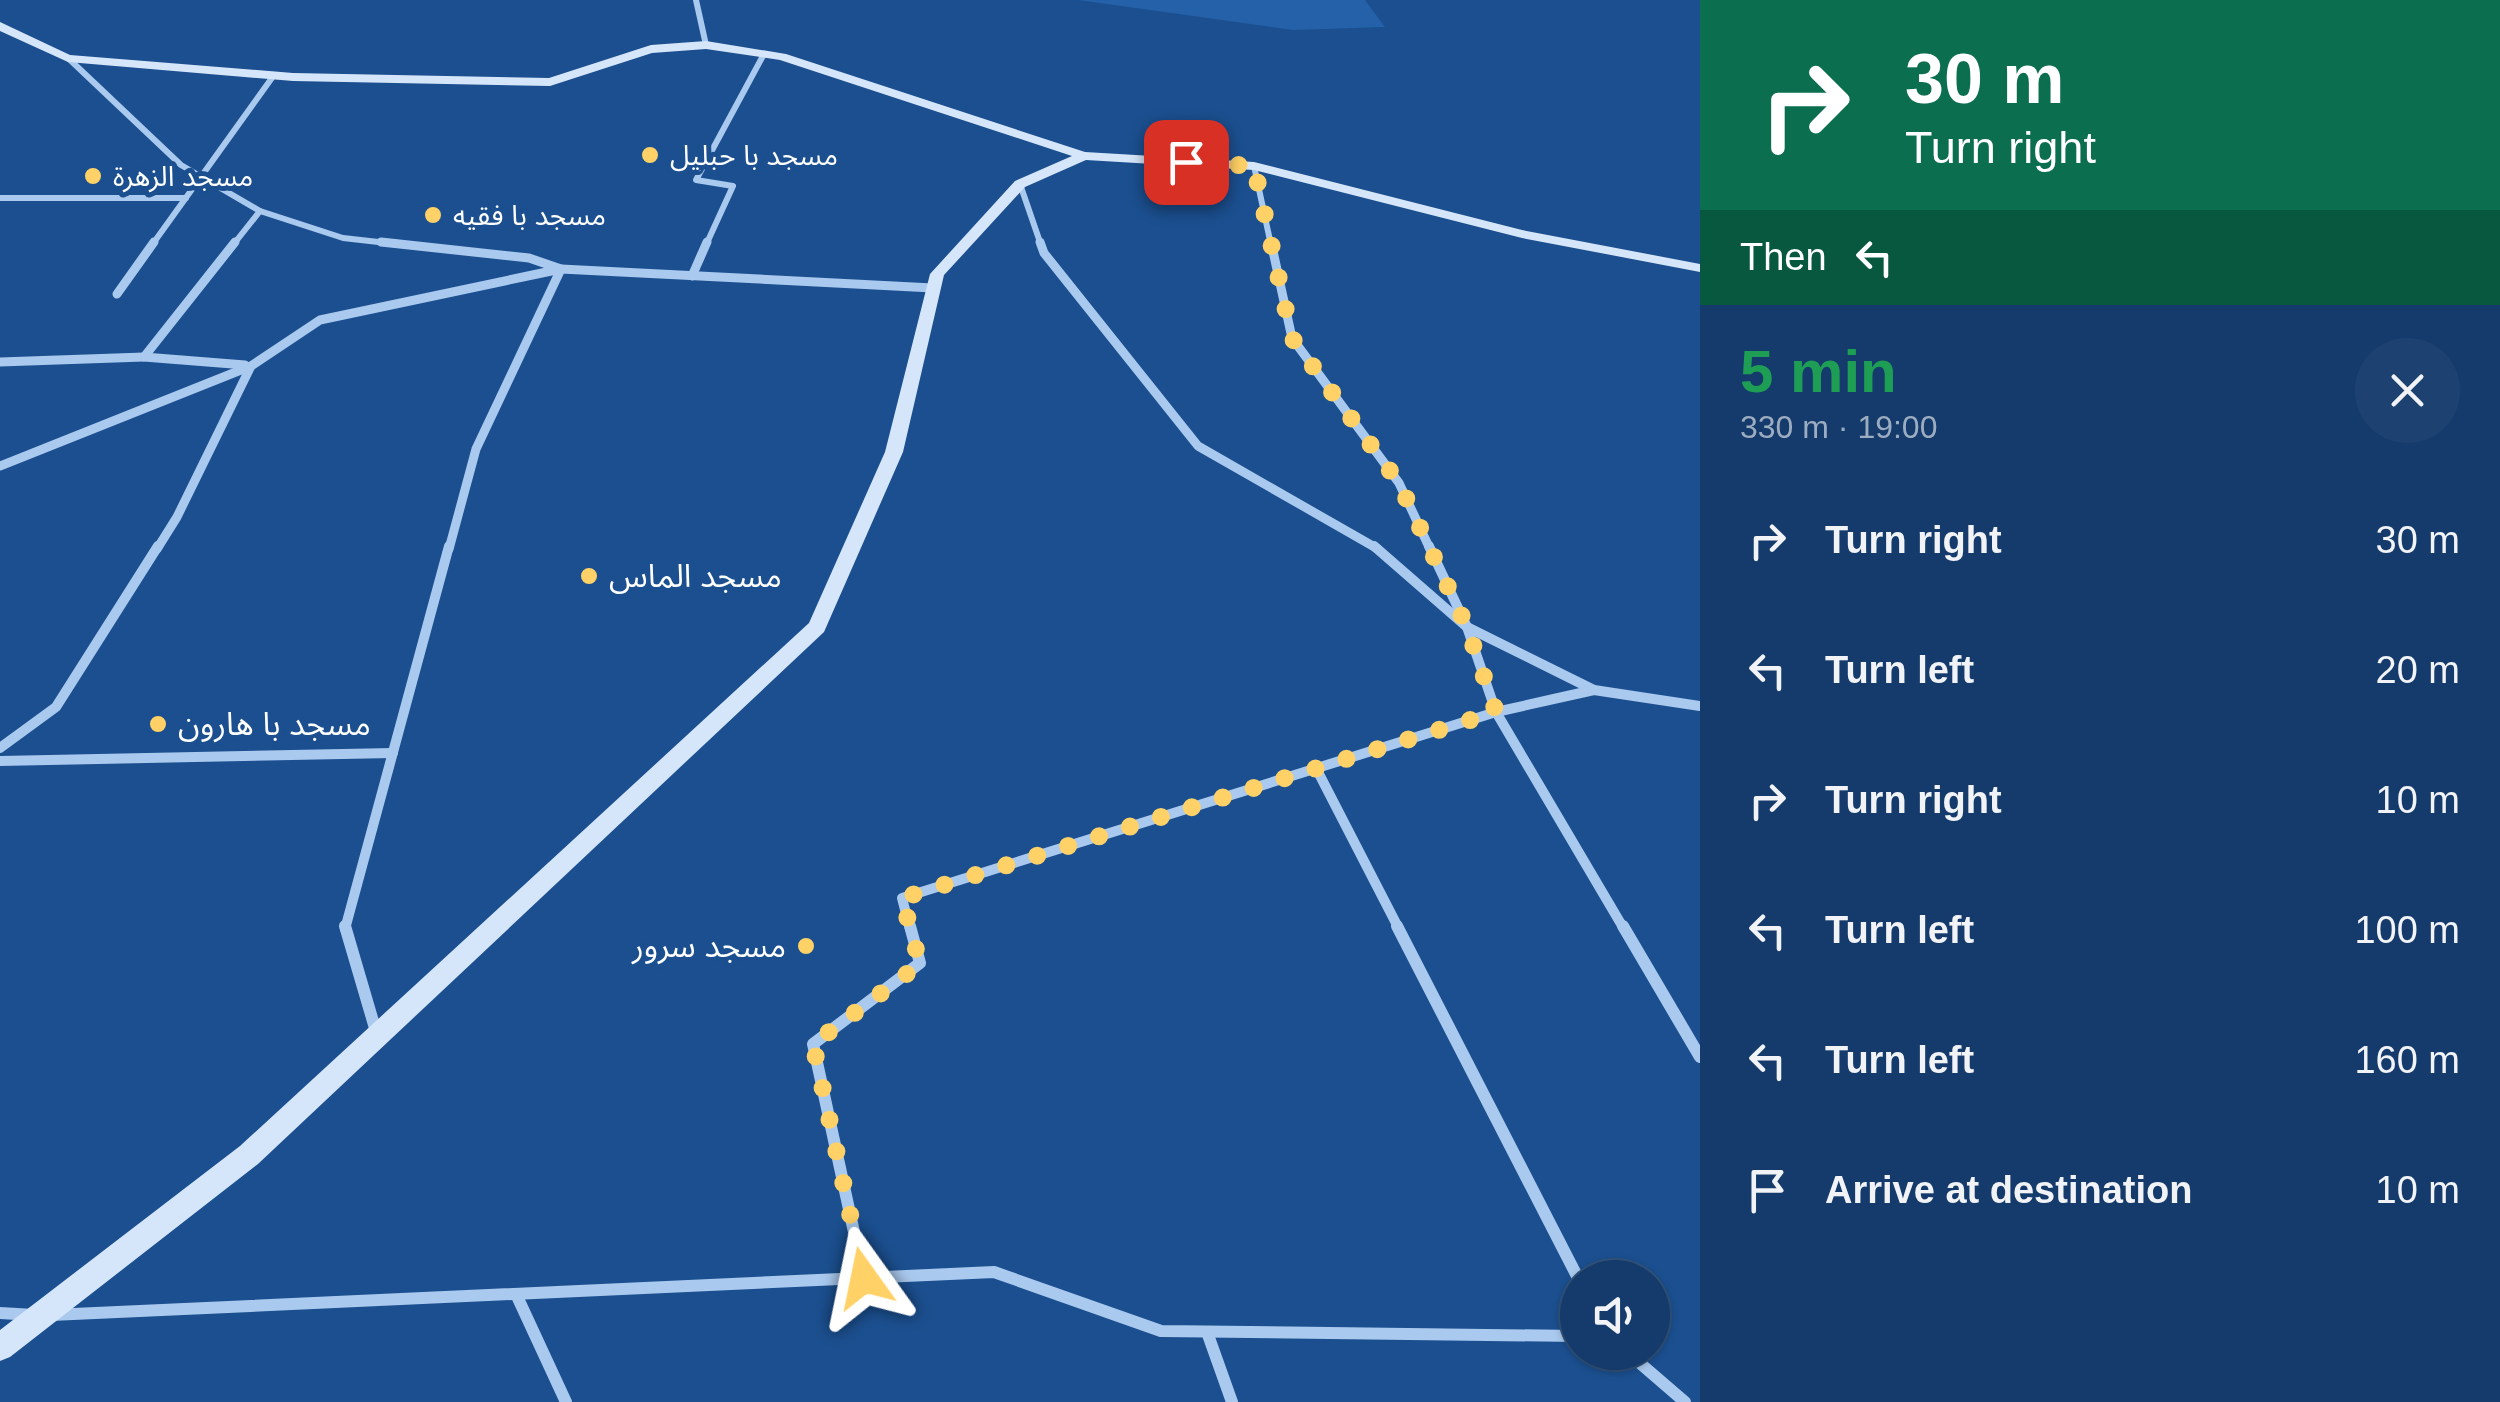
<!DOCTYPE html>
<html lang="en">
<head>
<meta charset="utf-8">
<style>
  :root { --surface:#143b6b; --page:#1d4271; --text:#f1f3f6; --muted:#9dadc1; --line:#33557e }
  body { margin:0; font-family:Arial,"Noto Sans Arabic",sans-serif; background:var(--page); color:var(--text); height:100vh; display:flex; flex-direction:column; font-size:38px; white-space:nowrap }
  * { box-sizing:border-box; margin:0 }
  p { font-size:32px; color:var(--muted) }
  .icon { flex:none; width:55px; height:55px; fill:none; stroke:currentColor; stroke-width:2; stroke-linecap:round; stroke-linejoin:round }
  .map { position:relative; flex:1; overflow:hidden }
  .drawer { display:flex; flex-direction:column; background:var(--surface); width:800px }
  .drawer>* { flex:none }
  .banner { background:#0b6e4f; color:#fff; overflow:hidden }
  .buttons { position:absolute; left:1560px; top:1260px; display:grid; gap:20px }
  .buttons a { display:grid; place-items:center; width:110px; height:110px; border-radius:50%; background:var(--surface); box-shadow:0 2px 8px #0004,0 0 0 2px var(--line); font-size:50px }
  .pin { position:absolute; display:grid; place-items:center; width:85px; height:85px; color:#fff; margin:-42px; border-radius:20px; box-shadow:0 5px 15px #0006 }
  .me { position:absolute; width:110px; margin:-55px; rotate:348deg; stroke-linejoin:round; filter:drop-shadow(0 0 8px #0008) }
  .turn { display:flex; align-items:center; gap:35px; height:210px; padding:0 40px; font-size:45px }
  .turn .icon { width:130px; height:130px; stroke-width:2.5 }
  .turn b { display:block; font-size:70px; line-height:85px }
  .then { display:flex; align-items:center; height:95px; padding:0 40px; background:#0003; gap:20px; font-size:38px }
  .round { display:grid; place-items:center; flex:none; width:105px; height:105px; border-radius:52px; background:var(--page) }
  .head { display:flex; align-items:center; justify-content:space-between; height:170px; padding:0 40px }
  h1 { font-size:60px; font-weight:800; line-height:75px; color:#1e9e55 }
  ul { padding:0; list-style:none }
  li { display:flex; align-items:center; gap:30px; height:130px; padding:0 40px }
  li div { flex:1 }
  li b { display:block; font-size:38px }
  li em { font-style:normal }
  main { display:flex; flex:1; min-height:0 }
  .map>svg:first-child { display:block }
  .green { fill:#2461a8 }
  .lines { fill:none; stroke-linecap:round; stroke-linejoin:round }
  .street-far3 { stroke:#a9c9ee; stroke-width:6 }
  .street-far2 { stroke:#a9c9ee; stroke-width:9 }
  .street-far1 { stroke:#a9c9ee; stroke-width:10 }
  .street { stroke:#a9c9ee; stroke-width:12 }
  .secondary { fill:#d6e6fa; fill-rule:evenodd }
  .route { stroke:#ffd166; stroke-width:18; stroke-dasharray:0 32.4 }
  .poi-dot { fill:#ffd166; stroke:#1b4f8f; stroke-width:4 }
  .labels { text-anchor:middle; stroke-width:10; stroke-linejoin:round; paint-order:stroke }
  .far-poi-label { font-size:28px; fill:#fff; stroke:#1b4f8f; text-anchor:start }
  .poi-label { font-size:32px; fill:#fff; stroke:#1b4f8f; text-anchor:start }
</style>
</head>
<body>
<main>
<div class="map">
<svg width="1700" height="1402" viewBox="0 0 1700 1402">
  <rect width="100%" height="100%" fill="#1b4f8f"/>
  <path class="green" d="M1078,0h287l20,27 -92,3z"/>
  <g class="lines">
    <g class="street-far3">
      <path d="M696,0l10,45"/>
      <path d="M68,58l113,107 79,46 -27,34"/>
      <path d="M1254,166l17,79"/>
      <path d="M1020,184l21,61"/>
      <path d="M0,198h186"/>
      <path d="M260,211l83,27 62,7"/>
      <path d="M152,245l122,-170"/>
      <path d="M706,245l27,-59 -37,-6 68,-126"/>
    </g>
    <g class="street-far2">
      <path d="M235,242l-91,115 101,8"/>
      <path d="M1040,242l4,11 154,193 180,103"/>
      <path d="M1271,242l21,96 107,145 31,66"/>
      <path d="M692,276l15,-34"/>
      <path d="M117,294l37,-52"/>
      <path d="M0,362l144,-5"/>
      <path d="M0,466l251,-100 69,-46 241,-51 -32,-11 -148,-16"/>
      <path d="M157,549l20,-32 74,-151"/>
      <path d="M449,549l27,-100 85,-180 372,19"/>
    </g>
    <g class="street-far1">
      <path d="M1374,546l93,81 127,63 106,16"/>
      <path d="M1429,546l38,81 29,85 128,217"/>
      <path d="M0,748l56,-41 102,-161"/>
      <path d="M0,761l393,-8"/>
      <path d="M1316,768l83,161"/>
      <path d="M345,929l104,-383"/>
      <path d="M910,929l-8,-31 594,-186 98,-22"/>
    </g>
    <g class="street">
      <path d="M345,926l32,109"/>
      <path d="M1397,926l181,352"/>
      <path d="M1623,926l77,131"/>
      <path d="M864,1278l-51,-234 107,-81 -10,-37"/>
      <path d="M516,1294l50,108"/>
      <path d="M0,1313l34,2"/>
      <path d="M51,1315l943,-43 167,59 417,5"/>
      <path d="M1207,1332l25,70"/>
      <path d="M1627,1352l58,50"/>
    </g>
    <path class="secondary" d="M0,22l70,33 223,18 256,5 102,-33 55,-4 80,13 299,98 169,10 268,68 178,34v8l-178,-34 -268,-68 -168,-10 -61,27 -81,88 -41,177 -79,180 -566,532 -248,193 -10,4v-31l240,-184 569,-523 76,-171 45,-178 85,-93 57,-25 -292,-96 -74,-11 -54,4 -102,33 -257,-5 -225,-19 -68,-31z"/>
  </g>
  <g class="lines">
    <path class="route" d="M864,1278l-51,-234 107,-80 -18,-66 594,-186 -29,-85 -68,-144 -107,-145 -38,-172 -68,-4"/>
  </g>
  <g class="poi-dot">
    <circle cx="650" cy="155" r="10"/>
    <circle cx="93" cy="176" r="10"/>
    <circle cx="433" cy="215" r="10"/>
    <circle cx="589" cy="576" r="10"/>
    <circle cx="158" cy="724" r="10"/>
    <circle cx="806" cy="946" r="10"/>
  </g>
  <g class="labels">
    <g class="far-poi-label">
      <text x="670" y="165">مسجد با حبليل</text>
      <text x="113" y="186">مسجد الزهرة</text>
      <text x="453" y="225">مسجد با فقيه</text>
    </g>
    <g class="poi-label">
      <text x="609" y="587">مسجد الماس</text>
      <text x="178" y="735">مسجد با هارون</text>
      <text x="786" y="957" text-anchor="end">مسجد سرور</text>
    </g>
  </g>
</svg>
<div class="buttons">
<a><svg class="icon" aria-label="sound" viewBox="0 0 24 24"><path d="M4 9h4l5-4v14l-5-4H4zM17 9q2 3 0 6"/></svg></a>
</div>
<div class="pin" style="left:1186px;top:162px;background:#d93025"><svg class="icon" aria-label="arrive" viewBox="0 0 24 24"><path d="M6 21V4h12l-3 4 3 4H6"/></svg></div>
<svg class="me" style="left:864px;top:1278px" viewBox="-20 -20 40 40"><path d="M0-17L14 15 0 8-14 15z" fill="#ffd166" stroke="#fff" stroke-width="4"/></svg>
</div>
<section class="drawer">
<div class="banner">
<div class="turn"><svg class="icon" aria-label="right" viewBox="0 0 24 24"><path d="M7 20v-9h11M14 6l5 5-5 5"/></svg><div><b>30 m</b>Turn right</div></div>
<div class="then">Then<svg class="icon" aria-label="left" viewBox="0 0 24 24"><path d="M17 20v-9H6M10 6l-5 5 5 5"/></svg></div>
</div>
<div class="head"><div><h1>5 min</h1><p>330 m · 19:00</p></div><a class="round"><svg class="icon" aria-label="close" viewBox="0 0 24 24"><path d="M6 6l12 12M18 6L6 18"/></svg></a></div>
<ul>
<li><svg class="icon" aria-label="right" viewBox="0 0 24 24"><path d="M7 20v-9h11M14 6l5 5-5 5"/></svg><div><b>Turn right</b></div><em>30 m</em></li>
<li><svg class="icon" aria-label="left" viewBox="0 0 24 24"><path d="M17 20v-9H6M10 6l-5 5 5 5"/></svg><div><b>Turn left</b></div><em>20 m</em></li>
<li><svg class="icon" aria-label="right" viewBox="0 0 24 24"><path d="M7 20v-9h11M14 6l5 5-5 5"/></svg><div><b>Turn right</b></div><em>10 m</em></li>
<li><svg class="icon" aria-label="left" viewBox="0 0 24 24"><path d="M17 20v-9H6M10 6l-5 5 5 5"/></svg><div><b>Turn left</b></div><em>100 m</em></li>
<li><svg class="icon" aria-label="left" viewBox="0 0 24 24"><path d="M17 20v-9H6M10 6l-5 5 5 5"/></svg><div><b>Turn left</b></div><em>160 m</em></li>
<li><svg class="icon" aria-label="arrive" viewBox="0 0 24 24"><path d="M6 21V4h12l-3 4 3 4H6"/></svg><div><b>Arrive at destination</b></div><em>10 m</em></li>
</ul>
</section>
</main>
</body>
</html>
